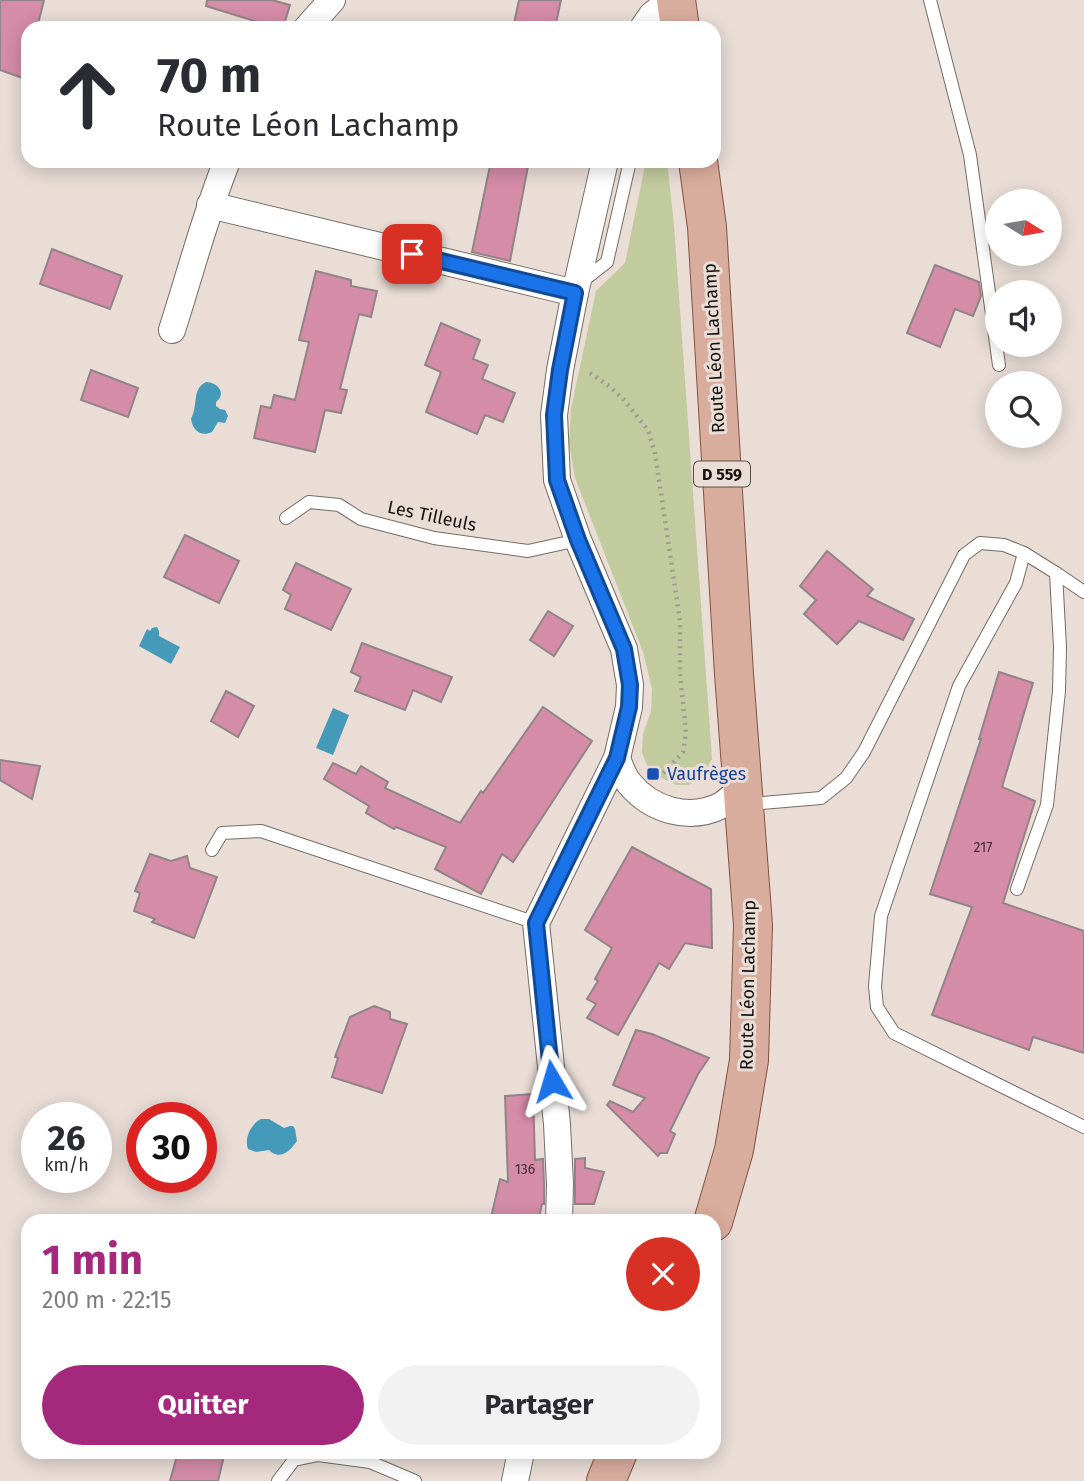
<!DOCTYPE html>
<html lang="fr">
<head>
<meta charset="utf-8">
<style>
  :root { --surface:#fff; --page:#f2f2f3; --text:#2b2b33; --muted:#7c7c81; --accent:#a4287c }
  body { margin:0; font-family:"Fira Sans",sans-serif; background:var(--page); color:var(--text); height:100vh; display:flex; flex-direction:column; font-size:26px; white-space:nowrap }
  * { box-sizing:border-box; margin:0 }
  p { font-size:23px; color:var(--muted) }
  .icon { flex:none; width:38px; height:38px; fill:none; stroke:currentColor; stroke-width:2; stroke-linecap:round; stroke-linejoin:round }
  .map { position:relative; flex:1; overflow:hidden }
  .details { position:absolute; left:21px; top:1214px; width:700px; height:245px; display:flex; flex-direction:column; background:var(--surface); border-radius:21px; box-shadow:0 4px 18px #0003 }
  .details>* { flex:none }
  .guide { position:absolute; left:21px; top:21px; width:700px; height:147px; border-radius:21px; box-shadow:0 4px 18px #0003; background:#fff; color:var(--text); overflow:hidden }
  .needle { width:46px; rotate:101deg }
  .controls { position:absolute; left:985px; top:189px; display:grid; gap:14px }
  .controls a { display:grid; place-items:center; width:77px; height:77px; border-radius:50%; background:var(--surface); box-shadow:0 4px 18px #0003; font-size:35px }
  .speed { position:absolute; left:21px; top:1102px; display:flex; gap:14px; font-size:35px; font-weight:700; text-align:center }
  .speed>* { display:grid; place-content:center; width:91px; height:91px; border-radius:50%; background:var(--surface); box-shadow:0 4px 18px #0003; line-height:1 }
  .speed small { font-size:18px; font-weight:400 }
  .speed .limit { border:10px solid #d22; background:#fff; color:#111 }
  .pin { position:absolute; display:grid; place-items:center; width:60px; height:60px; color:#fff; margin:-30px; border-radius:14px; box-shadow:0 4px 10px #0006 }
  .me { position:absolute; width:77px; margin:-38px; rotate:353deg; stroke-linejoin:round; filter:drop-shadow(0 0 5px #0008) }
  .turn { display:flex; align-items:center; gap:24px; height:147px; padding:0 21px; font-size:32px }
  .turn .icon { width:91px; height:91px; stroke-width:2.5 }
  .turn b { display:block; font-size:49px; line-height:60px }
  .round { display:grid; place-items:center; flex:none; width:74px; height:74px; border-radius:37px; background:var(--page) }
  .overview { display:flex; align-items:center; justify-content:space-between; height:119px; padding:0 21px }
  h1 { font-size:42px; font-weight:700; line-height:52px; color:var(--accent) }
  .button { display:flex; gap:14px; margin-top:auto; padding:14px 21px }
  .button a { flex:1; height:80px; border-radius:42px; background:var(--accent); color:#fff; font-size:28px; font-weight:700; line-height:80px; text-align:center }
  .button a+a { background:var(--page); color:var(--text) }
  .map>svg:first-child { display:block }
  .green { fill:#c2cb9e }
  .water { fill:#4599b9 }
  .building { fill:#d48ca7; stroke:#918488; stroke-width:2 }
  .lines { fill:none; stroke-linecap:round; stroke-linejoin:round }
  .lane-casing { stroke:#766c65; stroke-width:14 }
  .street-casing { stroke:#766c65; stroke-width:28 }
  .primary-casing { stroke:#835340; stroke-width:40 }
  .path { stroke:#a29993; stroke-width:4.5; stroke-dasharray:2 5; stroke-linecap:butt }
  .lane { stroke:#fff; stroke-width:12 }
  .street { stroke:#fff; stroke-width:26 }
  .primary { stroke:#d9ad9d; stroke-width:38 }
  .route-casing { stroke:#114b97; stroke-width:18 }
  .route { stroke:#1a73e8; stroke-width:12 }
  .transit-dot { fill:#1a4fb4; stroke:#e9ddd6; stroke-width:2.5 }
  .labels { text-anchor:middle; stroke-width:6; stroke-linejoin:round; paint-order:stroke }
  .number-label { font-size:14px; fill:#432f34 }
  .shield { fill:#e9ddd6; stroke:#534e49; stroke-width:2 }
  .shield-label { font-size:16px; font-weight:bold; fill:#13100d }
  .street-label { font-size:18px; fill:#13100d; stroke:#e9ddd6 }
  .transit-label { font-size:18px; fill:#164399; stroke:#e9ddd6; text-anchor:start }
</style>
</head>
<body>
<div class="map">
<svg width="1084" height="1481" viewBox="0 0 1084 1481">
  <rect width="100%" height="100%" fill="#e9ddd6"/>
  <path class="green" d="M646,161h21l7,64 38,534 -9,16 -14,10h-13l-16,-8 -13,-12 -5,-12 1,-19 8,-23 1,-22 -9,-37 -68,-174 -6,-35 2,-34 25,-118 29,-28z"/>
  <g class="water">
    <path d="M206,382c12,0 21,12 10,20v4l4,3 5,1 3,6 -3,7 -7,-1 -6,10c-11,5 -19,-1 -21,-13 8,-16 0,-29 15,-37z"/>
    <path d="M157,627l2,4v5l21,11 -9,17 -32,-18 8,-17 3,2 2,-3z"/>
    <path d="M333,708l16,7 -16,40 -17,-7z"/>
    <path d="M261,1119h8l15,9 6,-2h3l2,3 2,12c-7,10 -17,20 -28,9l-13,2 -8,-3c-4,-11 3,-25 13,-30z"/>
  </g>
  <g class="building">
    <path d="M0,0h44l-7,28h-9v52l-28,-10z"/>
    <path d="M207,0h65l18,5 -7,23h-6l-71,-22z"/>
    <path d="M519,0h42l-6,28h-42z"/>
    <path d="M491,161h38l-19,100 -38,-9z"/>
    <path d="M52,249l70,27 -12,33 -70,-25z"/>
    <path d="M935,265l44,17 2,14 -8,20 -18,-7 -15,38 -33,-14z"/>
    <path d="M316,271l35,9v6l26,5 -6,26 -12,-3 -19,75 7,1 -6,23 -16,-3 -10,42 -61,-14 7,-32 10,2 3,-13 21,5 14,-58 -10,-2z"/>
    <path d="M441,323l39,17 -7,19 15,6 -6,14 33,14 -12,29 -18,-7 -8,19 -51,-22 15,-40 -16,-7z"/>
    <path d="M91,370l47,18 -10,29 -47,-17z"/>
    <path d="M185,535l54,26 -20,42 -55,-26z"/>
    <path d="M827,551l46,38 -6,7 47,23 -11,21 -44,-19 -22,23 -33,-30 12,-14 -16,-14z"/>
    <path d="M296,563l55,26 -20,41 -46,-21 6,-14 -8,-5z"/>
    <path d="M548,611l25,15 -19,30 -24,-16z"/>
    <path d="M362,643l90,34 -11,25 -28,-12 -8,20 -50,-19 6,-14 -10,-5z"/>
    <path d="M999,672l34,11 -31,104 33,14 -32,102 81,28v122l-51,-16 -4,13 -97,-35 40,-108 -42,-13 51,-155h-2z"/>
    <path d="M226,691l28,15 -16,31 -27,-16z"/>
    <path d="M543,707l49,34 -79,121 -11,-8 -21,40 -46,-25 11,-22 -50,-20 -2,2 -28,-16 3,-7 -45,-27 9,-16 23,11 5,-8 27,16 -3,6 75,35 21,-32 2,2z"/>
    <path d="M0,760l40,6 -8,33 -32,-19z"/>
    <path d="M632,847l79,42 1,59 -27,-5 -16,26 -10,-6 -41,72 -31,-17 9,-14 -9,-5 11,-18 -3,-2 17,-31 -27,-18z"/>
    <path d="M150,854l21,7 16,-5 3,12 27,9 -23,61 -42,-16 3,-3 -21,-8 6,-18 -5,-2z"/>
    <path d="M374,1006l16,6v7l17,5 -25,69 -50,-16 6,-19 -3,-1 15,-40z"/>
    <path d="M636,1030l16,4 57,24 -11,16 -28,57 5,3 -8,19h-7l-2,3 -51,-51 3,-4 23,11 12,-14 -32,-13z"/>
    <path d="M533,1094l2,66 8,-1 1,25v20h-2l-4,18h-48l10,-43 8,3 -3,-86z"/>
    <path d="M585,1158v10l19,4 -10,32h-19v-45z"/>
    <path d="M178,1452h47l-7,29h-48z"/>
  </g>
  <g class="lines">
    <g class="lane-casing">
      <g id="lane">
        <path d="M930,0l40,155 29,210"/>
        <path d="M580,283l27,-21 23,-101"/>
        <path d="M286,518l23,-16 30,3 22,14 73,19 94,13 50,-11"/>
        <path d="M1056,573l28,19"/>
        <path d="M749,804l72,-6 25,-20 18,-26 100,-197 16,-12 24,2 20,8 -8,30 -57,103 -78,230 -6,70 2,21 17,26 190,94"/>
        <path d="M212,850l10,-17 39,-2 275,92"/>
        <path d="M1017,889l30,-84 12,-114 1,-44 -4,-74 -32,-20"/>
        <path d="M278,1481l16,-21 24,-5 52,7 45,19"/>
      </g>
    </g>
    <g class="street-casing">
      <g id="street">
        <path d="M307,28l25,-28"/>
        <path d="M643,28l9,-13 19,-15"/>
        <path d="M210,205l365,88"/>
        <path d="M172,330c18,-56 33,-114 55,-169"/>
        <path d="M617,758c3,8 6,18 12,25 22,27 60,39 93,22 7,-5 14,-12 21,-17"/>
        <path d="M559,1222l1,-38 -3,-60 -21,-201 81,-165 12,-51 1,-22 -6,-36 -46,-109 -21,-60 -3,-65 6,-45 15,-77 30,-132"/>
        <path d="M515,1481l6,-29"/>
      </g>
    </g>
    <g class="primary-casing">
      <g id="primary">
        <path d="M676,0l4,28"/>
        <path d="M698,161l9,66 27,447 19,251 -4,135 -15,90 -21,72"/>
        <path d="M606,1481l12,-29"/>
      </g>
    </g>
    <path class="path" d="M590,373l19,13 15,14 24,30 7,23 25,168v53l6,58 -3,20 -21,23"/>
    <use href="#lane" class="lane"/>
    <use href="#street" class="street"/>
    <use href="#primary" class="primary"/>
  </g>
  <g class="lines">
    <g class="route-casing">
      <path id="route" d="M412,254l163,39 -15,77 -6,45 3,65 21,60 46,109 6,36 -1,22 -12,51 -81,165 16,158"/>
    </g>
    <use href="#route" class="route"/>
  </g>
  <rect class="transit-dot" x="646" y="767" width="14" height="14" rx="3.5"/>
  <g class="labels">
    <g class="number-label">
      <text x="983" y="852">217</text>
      <text x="525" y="1174">136</text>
    </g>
    <rect class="shield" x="694" y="461.5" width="56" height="25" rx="5"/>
    <g class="shield-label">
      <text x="722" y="480">D 559</text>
    </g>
    <g class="street-label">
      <text transform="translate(714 348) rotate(-93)" y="6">Route Léon Lachamp</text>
      <text transform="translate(432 516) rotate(12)" y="6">Les Tilleuls</text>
      <text transform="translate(748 985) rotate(-89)" y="6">Route Léon Lachamp</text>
    </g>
    <g class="transit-label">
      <text x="667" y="780">Vaufrèges</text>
    </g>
  </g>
</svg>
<div class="controls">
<a><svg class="needle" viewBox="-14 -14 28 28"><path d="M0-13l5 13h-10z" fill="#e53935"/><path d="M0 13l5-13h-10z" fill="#7c7c81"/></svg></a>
<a><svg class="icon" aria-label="sound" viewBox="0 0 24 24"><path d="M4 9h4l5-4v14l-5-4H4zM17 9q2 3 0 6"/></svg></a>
<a><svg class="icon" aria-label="search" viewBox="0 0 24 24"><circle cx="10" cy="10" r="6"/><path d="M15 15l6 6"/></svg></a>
</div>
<div class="speed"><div>26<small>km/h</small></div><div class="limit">30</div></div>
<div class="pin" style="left:412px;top:254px;background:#d93025"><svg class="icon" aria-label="arrive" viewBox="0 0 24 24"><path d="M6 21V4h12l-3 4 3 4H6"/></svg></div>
<svg class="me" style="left:552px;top:1081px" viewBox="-20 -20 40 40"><path d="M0-17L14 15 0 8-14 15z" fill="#1a73e8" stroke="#fff" stroke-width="4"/></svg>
<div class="guide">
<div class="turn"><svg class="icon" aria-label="ahead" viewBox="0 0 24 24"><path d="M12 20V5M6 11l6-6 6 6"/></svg><div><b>70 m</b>Route Léon Lachamp</div></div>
</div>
<section class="details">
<div class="overview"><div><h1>1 min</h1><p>200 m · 22:15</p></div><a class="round" style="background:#d93025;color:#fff"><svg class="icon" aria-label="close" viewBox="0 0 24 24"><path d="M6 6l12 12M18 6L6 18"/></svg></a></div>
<div class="button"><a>Quitter</a><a>Partager</a></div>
</section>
</div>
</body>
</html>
